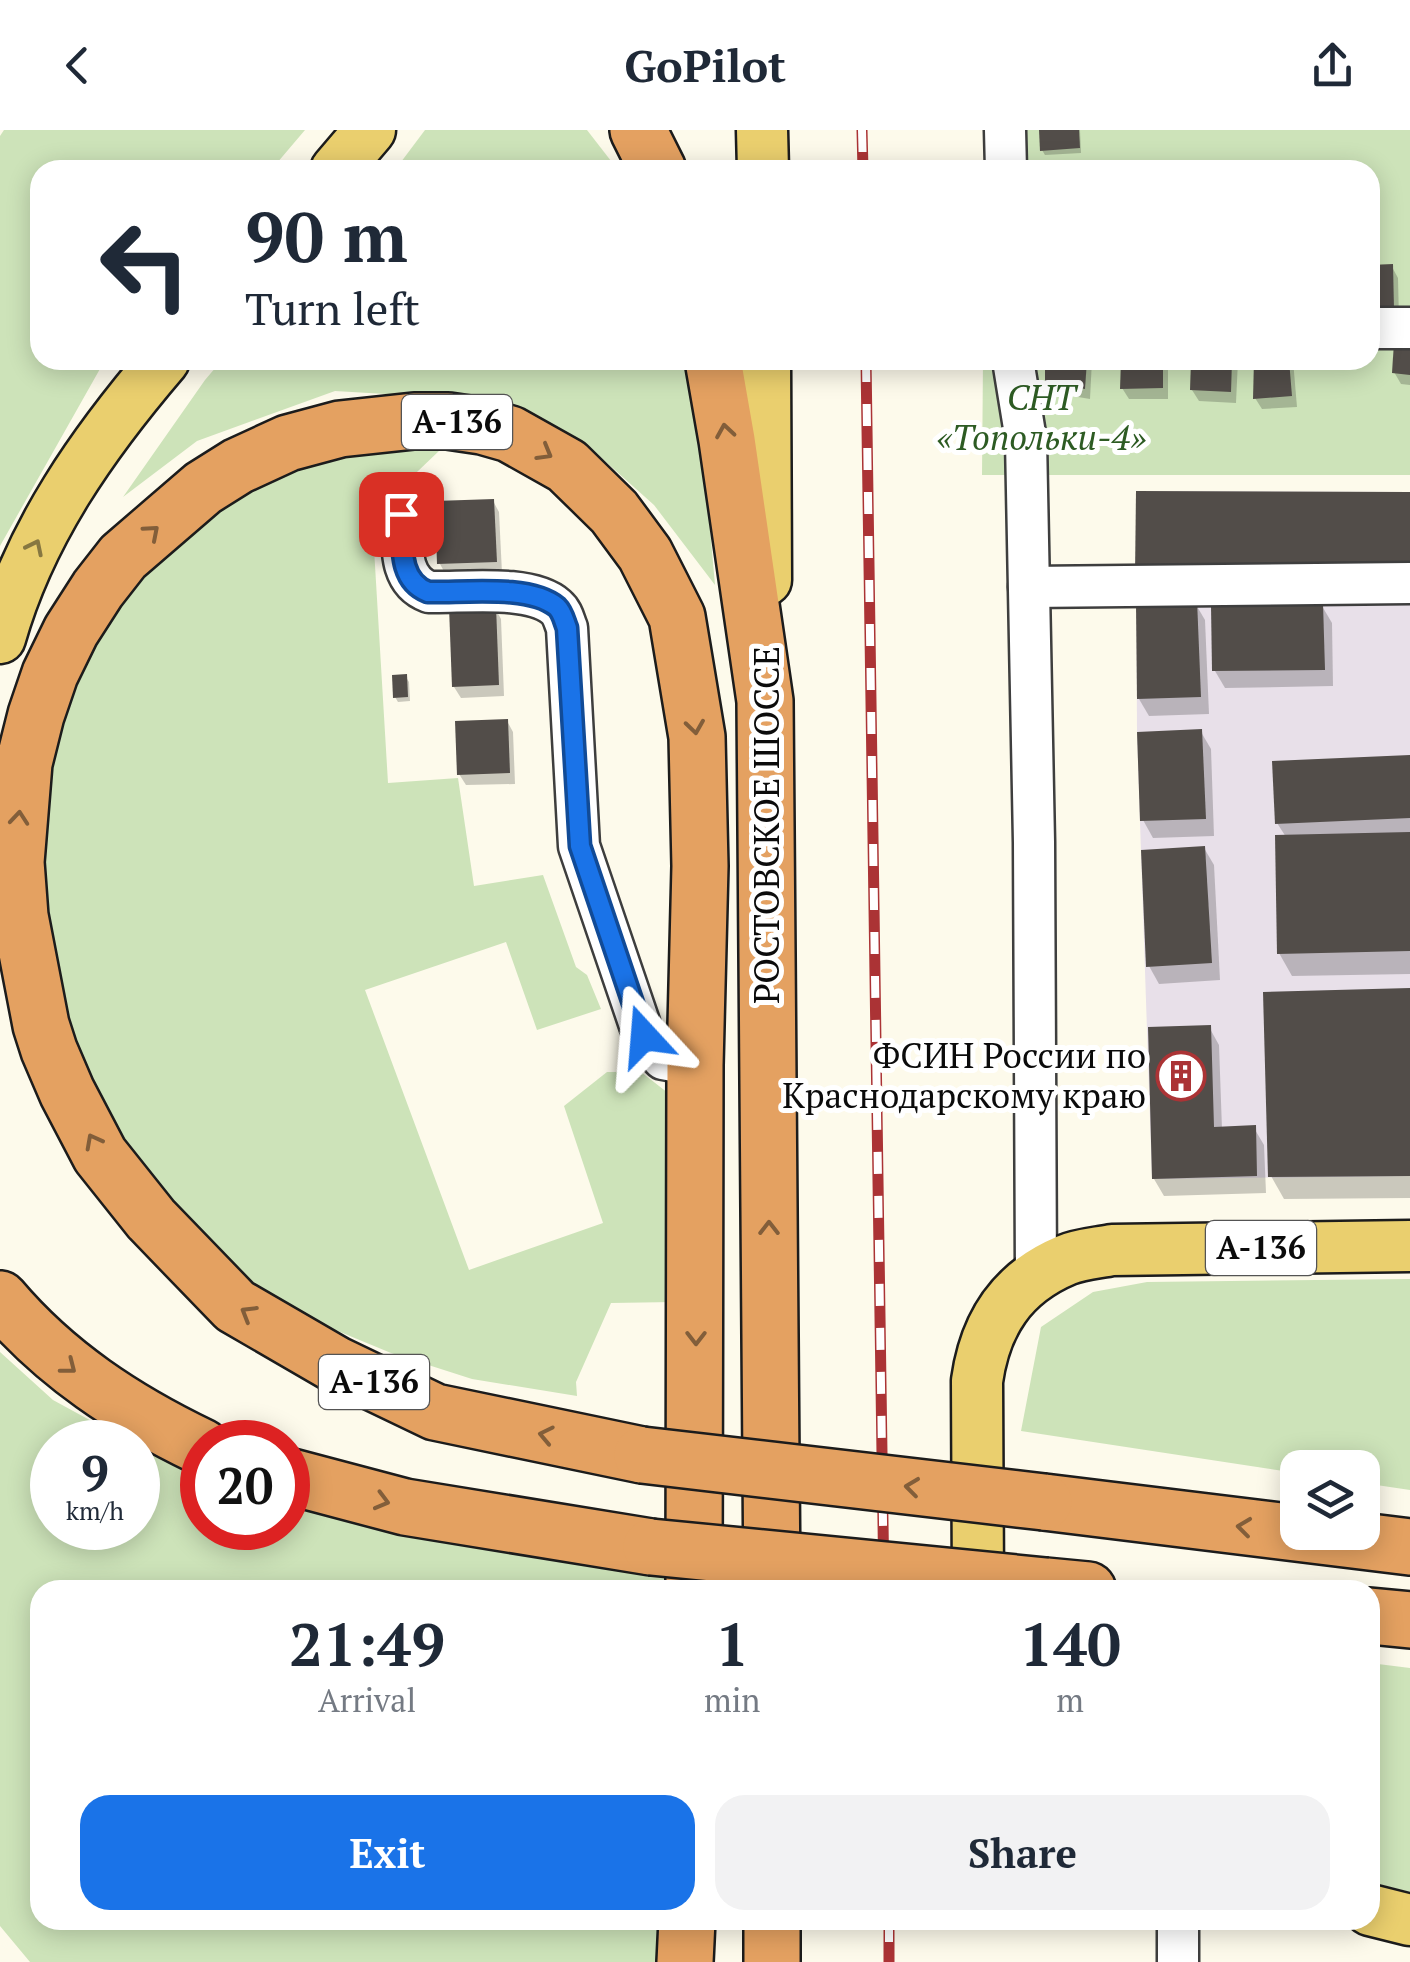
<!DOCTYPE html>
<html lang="en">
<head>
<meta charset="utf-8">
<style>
  :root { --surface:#fff; --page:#f2f2f3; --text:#1f2937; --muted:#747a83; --accent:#1a73e8 }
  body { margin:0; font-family:"PT Serif",serif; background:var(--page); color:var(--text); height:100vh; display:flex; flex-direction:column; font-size:38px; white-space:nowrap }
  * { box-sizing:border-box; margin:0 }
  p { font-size:32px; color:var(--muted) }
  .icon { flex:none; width:55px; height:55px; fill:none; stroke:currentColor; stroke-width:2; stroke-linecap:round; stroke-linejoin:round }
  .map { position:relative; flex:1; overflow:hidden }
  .details { position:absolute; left:30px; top:1450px; width:1350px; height:350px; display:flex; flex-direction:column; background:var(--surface); border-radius:30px; box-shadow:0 5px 25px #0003 }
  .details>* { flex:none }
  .banner { position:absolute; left:30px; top:30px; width:1350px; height:210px; border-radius:30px; box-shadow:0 5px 25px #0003; background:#fff; color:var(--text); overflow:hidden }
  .fabs { position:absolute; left:1280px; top:1320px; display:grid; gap:20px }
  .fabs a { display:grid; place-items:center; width:100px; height:100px; border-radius:20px; background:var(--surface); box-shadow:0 5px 25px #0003; font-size:50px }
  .speed { position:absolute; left:30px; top:1290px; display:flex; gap:20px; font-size:50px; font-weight:700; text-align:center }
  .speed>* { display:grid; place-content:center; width:130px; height:130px; border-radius:50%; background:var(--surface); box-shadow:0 5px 25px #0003; line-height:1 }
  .speed small { font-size:25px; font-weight:400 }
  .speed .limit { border:15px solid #d22; background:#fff; color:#111 }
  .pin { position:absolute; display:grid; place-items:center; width:85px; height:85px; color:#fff; margin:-42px; border-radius:20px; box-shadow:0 5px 15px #0006 }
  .me { position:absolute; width:110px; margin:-55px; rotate:341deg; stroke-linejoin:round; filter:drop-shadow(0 0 8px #0008) }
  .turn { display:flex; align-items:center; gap:35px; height:210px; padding:0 50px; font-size:45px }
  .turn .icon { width:130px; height:130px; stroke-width:2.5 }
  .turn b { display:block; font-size:70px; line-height:85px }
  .eta { display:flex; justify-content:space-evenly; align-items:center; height:170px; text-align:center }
  .eta b { font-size:60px; font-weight:600; line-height:70px }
  .cta { display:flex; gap:20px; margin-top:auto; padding:20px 50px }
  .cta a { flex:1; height:115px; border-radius:30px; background:var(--accent); color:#fff; font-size:40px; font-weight:600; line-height:115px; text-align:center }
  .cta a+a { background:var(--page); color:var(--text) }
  header { display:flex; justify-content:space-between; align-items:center; height:130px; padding:0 50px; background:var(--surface); font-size:45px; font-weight:600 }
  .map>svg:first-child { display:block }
  .industrial { fill:#e8e0e9 }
  .green { fill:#cde3b9 }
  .shadow { fill:#0003 }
  .building { fill:#524d49 }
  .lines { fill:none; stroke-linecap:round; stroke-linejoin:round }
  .minor-casing { stroke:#3e3e3e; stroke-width:45 }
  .major-casing { stroke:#1c1c1c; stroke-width:55 }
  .highway-casing { stroke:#1c1c1c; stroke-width:60 }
  .minor { stroke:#fff; stroke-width:40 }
  .major { stroke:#eacf6e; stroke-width:50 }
  .highway { stroke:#e4a161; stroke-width:55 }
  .rail-casing { stroke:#ab3335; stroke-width:11 }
  .rail { stroke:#fff; stroke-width:8; stroke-dasharray:22; stroke-linecap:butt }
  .highway-bridge-casing { stroke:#1c1c1c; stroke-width:60; stroke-linecap:butt }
  .highway-bridge { stroke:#e4a161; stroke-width:55 }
  .oneway { stroke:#825e3a }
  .oneway2 { stroke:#867741 }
  .route-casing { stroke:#114b97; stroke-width:25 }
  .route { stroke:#1a73e8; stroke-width:18 }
  .labels { text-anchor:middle; stroke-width:10; stroke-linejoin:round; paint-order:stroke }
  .shield { fill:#fff; stroke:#545454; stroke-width:2.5 }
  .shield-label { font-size:32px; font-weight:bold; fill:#0b0b0b }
  .park-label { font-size:35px; font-style:italic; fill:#2d5b23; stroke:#fff }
  .street-label { font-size:35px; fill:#0b0b0b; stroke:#fff }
  .poi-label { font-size:35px; fill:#0b0b0b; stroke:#fff; text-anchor:end }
</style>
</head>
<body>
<header><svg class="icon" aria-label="back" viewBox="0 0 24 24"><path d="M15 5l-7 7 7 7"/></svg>GoPilot<svg class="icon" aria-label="share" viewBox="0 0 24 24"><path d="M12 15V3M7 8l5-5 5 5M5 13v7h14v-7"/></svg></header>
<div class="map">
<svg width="1410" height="1832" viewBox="0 0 1410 1832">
  <rect width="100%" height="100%" fill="#fdfaeb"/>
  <path class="industrial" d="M1136,361l274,1v684l-258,3 -15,-447z"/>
  <g class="green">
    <path d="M4,0h301l-34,40h-231v190h65l-105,186v-410z"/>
    <path d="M425,0h162l31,40h-223z"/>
    <path d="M985,0h425v345h-428l1,-115h387v-190h-385z"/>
    <path d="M222,230h473l20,225 -61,-80 -66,-59 -101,-46 -152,-9 -138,50 -74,56 82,-117z"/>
    <path d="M389,313l51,7 -68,65 16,268 70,-5 16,108 69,-11 33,92 11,8 14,34 -64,21 -31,-88 -141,48 104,280 134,-47 -39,-117 43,-34h34l27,21 6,209 -63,1 -35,79 1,14 -105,-17 -81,-26 -104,-43 -84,-64 -92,-106 -83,-209 26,-250 159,-189z"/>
    <path d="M1410,1149v211l-47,-7 -1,-15h-64l-1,5 -276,-42 20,-104 52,-35 54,-10z"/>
    <path d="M0,1222l53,48 77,42h-78v86h86v-82l64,30v52h86v-24l391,59 -1,27h-638v330h628l-2,42h-636l-30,-36z"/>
    <path d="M1370,1533l40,5v224l-40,-10z"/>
  </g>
  <g class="shadow">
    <path d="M1041,0h39l1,23 -36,2 -3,-5z"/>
    <path d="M1370,137h22l6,11 1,42z"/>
    <path d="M1410,213v42l-9,-1 -7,-12z"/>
    <path d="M1047,230h45l-2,39 -36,-6 -7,-11z"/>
    <path d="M1124,230h44v39h-39l-7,-11z"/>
    <path d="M1194,230h44l-2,43 -37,-2 -7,-11z"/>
    <path d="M1257,230h36l4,47 -35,2 -7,-11z"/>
    <path d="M493,371l6,11 3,61 -56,2 -6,-11z"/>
    <path d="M1195,473l10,17 4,94 -60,2 -10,-17z"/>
    <path d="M1322,476l10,17 1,63 -108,2 -10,-17z"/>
    <path d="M495,478l6,11 3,77 -43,2 -7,-11z"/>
    <path d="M406,547l3,5 1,19 -12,1 -3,-5z"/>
    <path d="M507,591l6,11 2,52 -49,1 -7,-11z"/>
    <path d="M1201,602l10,17 3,87 -61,2 -10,-18z"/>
    <path d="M1410,628v216l-118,2 -13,-23 7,-116 -9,-14z"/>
    <path d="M1204,718l10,17 6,115 -61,4 -10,-18z"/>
    <path d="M1410,860v208l-126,1 -13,-23z"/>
    <path d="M1209,897l10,18 3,84 32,-1 10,17 2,48 -102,3 -10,-17z"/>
  </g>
  <g class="building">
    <path d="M1039,0h40l1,18 -40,3z"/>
    <path d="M1393,134l1,46h-24v-45z"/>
    <path d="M1410,211v34l-18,-2 2,-31z"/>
    <path d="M1045,230h42l-2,29 -40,-7z"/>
    <path d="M1121,230h42v28l-43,1z"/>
    <path d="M1191,230h41l-1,32 -41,-2z"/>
    <path d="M1254,230h35l3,36 -39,3z"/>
    <path d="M1136,361l274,1v73l-275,10z"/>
    <path d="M494,369l3,63 -60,2 -2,-63z"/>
    <path d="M1197,470l4,97 -64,2 -1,-96z"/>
    <path d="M1323,473l2,67 -113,1 -1,-66z"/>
    <path d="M496,476l3,79 -47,2 -3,-80z"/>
    <path d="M407,544l1,23 -15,1 -1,-23z"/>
    <path d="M508,589l2,54 -53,2 -2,-54z"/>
    <path d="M1202,599l4,90 -66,2 -3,-89z"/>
    <path d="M1410,625v63l-135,6 -3,-63z"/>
    <path d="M1410,702v119l-133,3 -2,-119z"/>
    <path d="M1205,716l7,117 -66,4 -5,-117z"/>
    <path d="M1410,858v188l-142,1 -5,-185z"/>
    <path d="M1211,895l3,102 42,-2 1,51 -105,3 -4,-152z"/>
  </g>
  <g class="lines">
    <g class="minor-casing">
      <g id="minor">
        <path d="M1005,0l1,40"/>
        <path d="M1370,198h40"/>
        <path d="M1013,230l13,80 8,402 2,433"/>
        <path d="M401,384c2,28 -4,66 28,78 34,1 101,-8 127,15 7,6 8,14 11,21l12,218 65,191 19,22 32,6"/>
        <path d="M1029,457l381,-4"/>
        <path d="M1178,1832v-42"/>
      </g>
    </g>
    <g class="major-casing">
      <g id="major">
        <path d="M762,0l1,40"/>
        <path d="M336,40l34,-40"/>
        <path d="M765,230l1,220"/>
        <path d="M0,508c30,-106 93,-195 164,-278"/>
        <path d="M978,1460l-1,-209c8,-57 34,-98 89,-121 14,-6 31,-7 46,-10l298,-4"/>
        <path d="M1370,1780l40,10"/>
      </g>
    </g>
    <g class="highway-casing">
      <g id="highway">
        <path d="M638,0l20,40"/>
        <path d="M713,230l14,80 38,261 7,889"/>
        <path d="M0,1169c56,66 125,111 202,148"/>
        <path d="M642,1325l-207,-43 -100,-48 -100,-58 -84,-87 -51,-64 -33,-63 -18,-42 -8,-25 -21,-109 -4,-54 8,-99 12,-48 14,-41 21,-43 27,-42 25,-32 80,-69 35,-22 50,-23 52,-14 74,-8h34l34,5 28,8 57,32 47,46 31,42 32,63 20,120 3,129 -5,199 -1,525"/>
        <path d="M288,1346l117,31 246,40"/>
        <path d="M1044,1372l366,45"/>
        <path d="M1046,1456l42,4"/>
        <path d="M1370,1486l40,4"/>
        <path d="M685,1832l2,-42"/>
        <path d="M772,1832v-42"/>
      </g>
    </g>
    <use href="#minor" class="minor"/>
    <use href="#major" class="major"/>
    <use href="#highway" class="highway"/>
    <g class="rail-casing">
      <g id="rail">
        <path d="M862,0l1,40"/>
        <path d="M866,230l18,1230"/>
        <path d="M889,1790v42"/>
      </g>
    </g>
    <use href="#rail" class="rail"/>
    <g class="highway-bridge-casing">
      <g id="highway-bridge">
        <path d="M642,1325l402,47"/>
        <path d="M651,1417l395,39"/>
      </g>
    </g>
    <use href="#highway-bridge" class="highway-bridge"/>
  </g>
  <defs><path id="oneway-chevron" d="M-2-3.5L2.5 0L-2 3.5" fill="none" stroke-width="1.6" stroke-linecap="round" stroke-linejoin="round" transform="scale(2.5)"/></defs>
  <g class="oneway">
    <use href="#oneway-chevron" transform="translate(725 301) rotate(-99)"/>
    <use href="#oneway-chevron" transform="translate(545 323) rotate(30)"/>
    <use href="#oneway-chevron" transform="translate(152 402) rotate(-41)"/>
    <use href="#oneway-chevron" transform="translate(695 597) rotate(82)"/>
    <use href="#oneway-chevron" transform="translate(19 688) rotate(-85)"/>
    <use href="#oneway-chevron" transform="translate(93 1011) rotate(-118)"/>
    <use href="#oneway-chevron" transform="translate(769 1098) rotate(-90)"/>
    <use href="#oneway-chevron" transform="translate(248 1183) rotate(-149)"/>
    <use href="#oneway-chevron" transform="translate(696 1208) rotate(90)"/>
    <use href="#oneway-chevron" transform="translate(69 1237) rotate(38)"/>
    <use href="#oneway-chevron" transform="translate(546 1305) rotate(-168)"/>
    <use href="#oneway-chevron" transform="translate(912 1357) rotate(-173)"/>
    <use href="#oneway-chevron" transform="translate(382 1371) rotate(15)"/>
    <use href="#oneway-chevron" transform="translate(1244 1397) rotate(-173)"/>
  </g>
  <use class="oneway2" href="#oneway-chevron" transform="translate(35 417) rotate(-64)"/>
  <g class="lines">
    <g class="route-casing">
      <path id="route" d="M401,384c2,28 -4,66 27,78 34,1 102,-8 129,15 6,6 7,14 10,21l13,218 64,190"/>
    </g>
    <use href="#route" class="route"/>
  </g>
  <defs>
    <g id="building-ring" transform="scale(2.5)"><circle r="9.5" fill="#fff" stroke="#ab3335" stroke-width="1.5"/><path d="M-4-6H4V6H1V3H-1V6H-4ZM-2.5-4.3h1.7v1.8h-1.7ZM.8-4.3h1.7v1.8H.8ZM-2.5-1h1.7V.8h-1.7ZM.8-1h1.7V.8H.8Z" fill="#ab3335"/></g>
  </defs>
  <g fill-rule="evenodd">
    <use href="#building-ring" x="1181" y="946"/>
  </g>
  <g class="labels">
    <g class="shield">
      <rect x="402" y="265" width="110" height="54" rx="8"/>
      <rect x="1206" y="1091" width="110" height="54" rx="8"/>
      <rect x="319" y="1225" width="110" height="54" rx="8"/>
    </g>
    <g class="shield-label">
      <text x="457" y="303">А-136</text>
      <text x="1261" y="1129">А-136</text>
      <text x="374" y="1263">А-136</text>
    </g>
    <g class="park-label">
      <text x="1041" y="280">СНТ<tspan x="1041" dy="40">«Топольки-4»</tspan></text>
    </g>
    <g class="street-label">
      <text transform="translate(767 695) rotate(-90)" y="12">РОСТОВСКОЕ ШОССЕ</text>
    </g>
    <g class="poi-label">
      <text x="1146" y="938">ФСИН России по<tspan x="1146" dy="40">Краснодарскому краю</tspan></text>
    </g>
  </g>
</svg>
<div class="fabs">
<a><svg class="icon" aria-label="layers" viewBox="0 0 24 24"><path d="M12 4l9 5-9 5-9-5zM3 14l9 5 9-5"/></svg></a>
</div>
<div class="speed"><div>9<small>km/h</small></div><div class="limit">20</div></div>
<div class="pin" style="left:401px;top:384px;background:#d93025"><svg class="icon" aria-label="arrive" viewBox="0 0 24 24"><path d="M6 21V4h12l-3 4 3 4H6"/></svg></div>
<svg class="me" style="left:644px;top:906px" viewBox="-20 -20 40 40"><path d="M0-17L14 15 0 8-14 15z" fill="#1a73e8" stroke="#fff" stroke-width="4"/></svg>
<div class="banner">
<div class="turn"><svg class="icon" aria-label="left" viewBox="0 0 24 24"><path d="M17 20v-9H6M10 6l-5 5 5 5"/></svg><div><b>90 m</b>Turn left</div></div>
</div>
<section class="details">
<div class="eta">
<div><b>21:49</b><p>Arrival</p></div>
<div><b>1</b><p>min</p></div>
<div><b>140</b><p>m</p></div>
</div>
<div class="cta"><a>Exit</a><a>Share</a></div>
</section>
</div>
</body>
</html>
